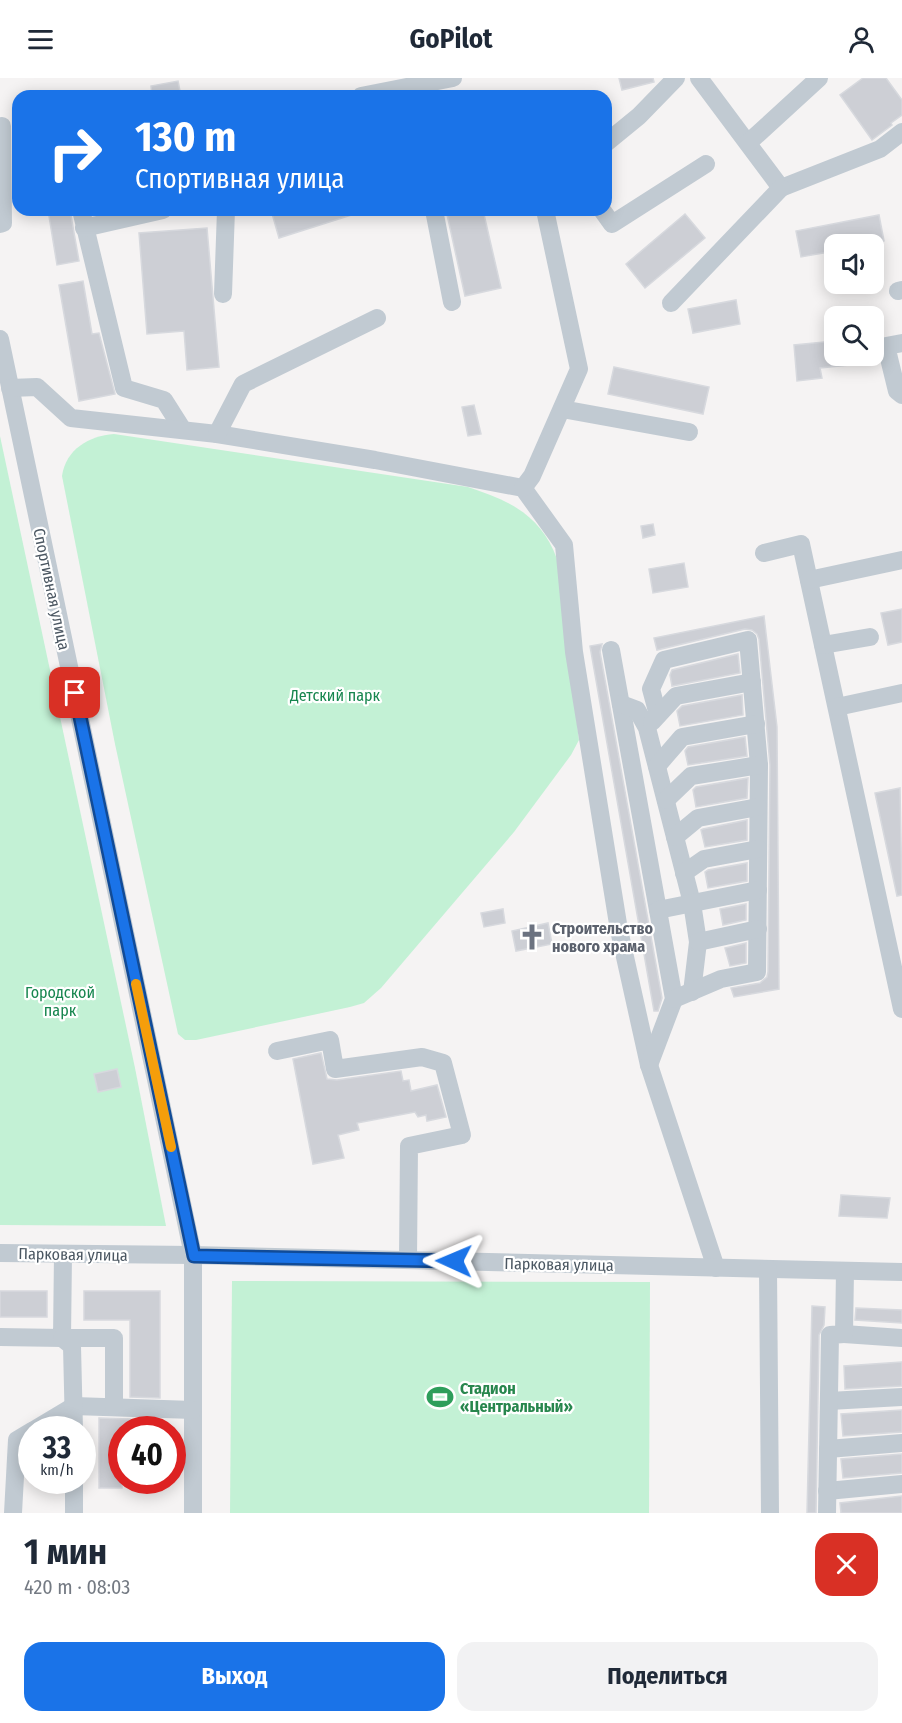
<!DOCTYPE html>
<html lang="ru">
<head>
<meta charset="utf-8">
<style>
  :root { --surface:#fff; --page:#f2f2f3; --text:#1f2937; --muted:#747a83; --accent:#1a73e8 }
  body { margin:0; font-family:"Fira Sans Condensed",sans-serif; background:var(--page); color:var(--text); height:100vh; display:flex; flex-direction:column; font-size:22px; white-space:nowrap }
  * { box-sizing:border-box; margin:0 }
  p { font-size:20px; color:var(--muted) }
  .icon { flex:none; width:33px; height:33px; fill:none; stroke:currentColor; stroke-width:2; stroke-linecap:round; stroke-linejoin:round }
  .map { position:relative; height:1435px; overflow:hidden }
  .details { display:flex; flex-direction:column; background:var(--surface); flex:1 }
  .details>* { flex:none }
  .hud { position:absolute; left:12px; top:12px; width:600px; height:126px; border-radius:18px; box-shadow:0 3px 15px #0003; background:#1a73e8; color:#fff; overflow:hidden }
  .controls { position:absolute; left:824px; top:156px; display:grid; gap:12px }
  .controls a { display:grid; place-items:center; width:60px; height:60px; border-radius:12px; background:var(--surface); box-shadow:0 3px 15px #0003; font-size:30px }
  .speed { position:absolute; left:18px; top:1338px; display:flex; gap:12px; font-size:30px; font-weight:700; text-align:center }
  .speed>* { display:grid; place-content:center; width:78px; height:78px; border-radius:50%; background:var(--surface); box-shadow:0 3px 15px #0003; line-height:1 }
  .speed small { font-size:15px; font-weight:400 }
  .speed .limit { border:9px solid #d22; background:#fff; color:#111 }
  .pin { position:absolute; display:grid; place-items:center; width:51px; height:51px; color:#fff; margin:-26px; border-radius:12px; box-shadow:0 3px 9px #0006 }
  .me { position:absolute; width:66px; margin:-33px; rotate:271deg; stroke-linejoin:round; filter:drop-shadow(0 0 4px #0008) }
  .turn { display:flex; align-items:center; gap:21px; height:126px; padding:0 24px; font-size:27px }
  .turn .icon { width:78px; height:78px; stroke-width:2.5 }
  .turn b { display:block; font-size:42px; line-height:51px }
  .round { display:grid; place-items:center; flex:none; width:63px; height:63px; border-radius:18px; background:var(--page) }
  .headline { display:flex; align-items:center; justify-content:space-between; height:102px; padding:0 24px }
  h1 { font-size:36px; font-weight:700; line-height:45px }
  .button { display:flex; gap:12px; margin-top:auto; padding:12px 24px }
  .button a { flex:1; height:69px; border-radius:18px; background:var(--accent); color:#fff; font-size:24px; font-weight:700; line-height:69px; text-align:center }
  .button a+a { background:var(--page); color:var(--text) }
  header { display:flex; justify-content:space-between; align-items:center; height:78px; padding:0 24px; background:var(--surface); font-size:27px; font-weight:700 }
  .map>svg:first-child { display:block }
  .green { fill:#c3f1d5 }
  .building { fill:#cdcfd5; stroke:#d7d9de; stroke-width:1.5 }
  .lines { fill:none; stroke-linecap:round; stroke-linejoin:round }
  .minor { stroke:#c1cad2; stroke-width:18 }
  .route-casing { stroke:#114b97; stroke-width:15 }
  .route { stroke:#1a73e8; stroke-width:10 }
  .slow { stroke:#f59e0b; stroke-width:10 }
  .labels { text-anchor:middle; stroke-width:4.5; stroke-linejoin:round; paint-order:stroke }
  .street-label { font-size:16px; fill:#4a5661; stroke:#fff }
  .park-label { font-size:16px; fill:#17864f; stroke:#fff }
  .worship-label { font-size:16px; font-weight:bold; fill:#5b616d; stroke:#fff; text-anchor:start }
  .leisure-label { font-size:16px; font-weight:bold; fill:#27864d; stroke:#fff; text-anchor:start }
</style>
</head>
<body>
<header><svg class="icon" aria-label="menu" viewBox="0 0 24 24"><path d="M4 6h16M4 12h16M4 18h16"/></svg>GoPilot<svg class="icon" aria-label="person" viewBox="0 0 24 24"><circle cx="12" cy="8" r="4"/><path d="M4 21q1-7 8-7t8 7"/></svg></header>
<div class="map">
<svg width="902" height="1435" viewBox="0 0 902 1435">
  <rect width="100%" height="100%" fill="#f5f3f3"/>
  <g class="green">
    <path d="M114,356l354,53c42,14 73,28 89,72l22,181 -8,15 -57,77 -133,156 -17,15 -14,4 -154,33h-11l-7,-6 -63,-290 -53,-268c4,-27 27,-40 52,-42z"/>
    <path d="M0,358l135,632 31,158 -166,-1z"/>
    <path d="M232,1203l418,1 -1,231h-419z"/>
  </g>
  <g class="building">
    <path d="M619,0h34l1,4 -32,8z"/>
    <path d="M863,0h23l16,22v15l-11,8 1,2 -20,15 -32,-45z"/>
    <path d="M178,3l3,15h-29l-1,-10z"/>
    <path d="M48,132h22l9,51 -22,4z"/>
    <path d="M271,132h90v2l-82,26z"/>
    <path d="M446,132h37l18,78 -36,8z"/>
    <path d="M685,136l20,24 -60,50 -19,-24z"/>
    <path d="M879,137l5,26 -17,3h-33v7l-33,6 -5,-26z"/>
    <path d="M207,150l12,139 -32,3 -3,-39 -37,3 -8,-101z"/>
    <path d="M83,203l9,53 7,-1 16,61 -36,7 -20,-116z"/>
    <path d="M736,222l4,24 -47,9 -5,-24z"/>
    <path d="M834,263v15h34v7l-48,5 2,10 -25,3 -3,-36z"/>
    <path d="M614,289l95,20 -6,27 -95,-20z"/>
    <path d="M474,327l7,29 -13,2 -6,-29z"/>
    <path d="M653,446l2,11 -12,3 -2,-12z"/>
    <path d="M684,485l4,24 -35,6 -4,-24z"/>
    <path d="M902,531v33l-14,3 -7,-32z"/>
    <path d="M764,538l13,111 2,262 -45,8 -3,-9 29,-5 7,-6 1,-5 2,-207 -11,-126 -2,-5 -5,-4 -7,-1 -88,21 -3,-12z"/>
    <path d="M602,566l-2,8 62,346 -4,13h-4l-64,-365z"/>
    <path d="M738,576l2,19 -68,13 -2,-11 2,-5z"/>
    <path d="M742,617l1,20 -63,11 -3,-15 5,-5z"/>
    <path d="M745,659l2,19 -59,9 -3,-14 3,-4z"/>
    <path d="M748,700l-1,20 -51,9 -3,-17 3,-3z"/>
    <path d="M900,710l2,107 -5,1 -22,-103z"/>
    <path d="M747,742v20l-42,7 -4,-17 2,-1z"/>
    <path d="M747,785v18l-39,7 -3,-16 3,-2z"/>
    <path d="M746,826v16l-23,5 -3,-16z"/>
    <path d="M503,831l2,14 -21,4 -3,-14z"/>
    <path d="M548,845l4,21 -36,7 -4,-20z"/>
    <path d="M746,865v20l-16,3 -5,-18z"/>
    <path d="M321,975l6,26 10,1 64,-9 2,10 6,-1 2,11 26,-6 9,32 -19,4 -1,-6 -8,2 -3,-5 -58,11 2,7 -21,5 6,23 -31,6 -20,-105z"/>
    <path d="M117,991l4,18 -23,5 -4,-18z"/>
    <path d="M841,1117l49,3 -3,20 -48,-2z"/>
    <rect x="0" y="1213" width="47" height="26"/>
    <path d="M84,1213h76v107l-30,-1v-77h-46z"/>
    <path d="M812,1228l13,1 -1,18 -5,10 -3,178h-9z"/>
    <path d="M856,1230l46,2v13l-47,-3z"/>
    <path d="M902,1284v24l-57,3 -1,-23z"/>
    <path d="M902,1332v22l-59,4 -2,-22z"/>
    <path d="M99,1340l31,1v11h-8v58h-23z"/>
    <path d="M902,1376v19l-59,5 -2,-19z"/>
    <path d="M902,1418v17h-61l-1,-10z"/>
  </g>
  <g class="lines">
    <g class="minor">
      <path d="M699,0l82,110 99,-39 22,-17"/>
      <path d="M361,18l92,-18"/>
      <path d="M606,65l33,-27 37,-38"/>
      <path d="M748,65l71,-65"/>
      <path d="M81,132l43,178 40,12 19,30"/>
      <path d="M434,132l18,92"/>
      <path d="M602,132l10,14 94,-60"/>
      <path d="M0,146l3,-1 -1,-97"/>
      <path d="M84,150l79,-18"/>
      <path d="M898,213l4,-1"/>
      <path d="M223,216l3,-84"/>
      <path d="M671,225l110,-115"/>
      <path d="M0,261l193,916v258"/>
      <path d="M902,265l-16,3 11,45 5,4"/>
      <path d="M10,310l27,-1 34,31 146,16 158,26 148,28 41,57 10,107 45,278 30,135 67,203"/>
      <path d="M562,331l127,23"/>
      <path d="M217,356l26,-50 134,-66"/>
      <path d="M523,410l9,-12 47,-107 -34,-159"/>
      <path d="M764,475l37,-9 101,465"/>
      <path d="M809,502l93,-20"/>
      <path d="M823,567l47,-8"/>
      <path d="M611,572l63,349 -25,66"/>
      <path d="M621,626l16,6 10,18 45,175 6,39 -6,50"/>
      <path d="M837,629l65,-14"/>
      <path d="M658,637l-7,-26 13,-29 84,-20 11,125 -2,207 -36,7 -47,20"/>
      <path d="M652,644l24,-26 76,-14"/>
      <path d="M657,688l25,-29 74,-13"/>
      <path d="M666,722l25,-24 68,-11"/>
      <path d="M675,759l23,-19 60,-11"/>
      <path d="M684,795l20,-14 54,-10"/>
      <path d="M658,832l100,-20"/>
      <path d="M698,864l60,-13"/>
      <path d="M277,973l53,-11 5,29 87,-12 21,6 19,72 -53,11 -1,114"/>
      <path d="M0,1175l193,2 709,17"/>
      <path d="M768,1191l2,244"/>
      <path d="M844,1256l58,4"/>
      <path d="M0,1259l62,1 1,-84"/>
      <path d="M829,1323l73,-4"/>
      <path d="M34,1352l40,-24 119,4"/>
      <path d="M74,1352l-2,-84 -10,-8h52v69"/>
      <path d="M828,1371l74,-6"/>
      <path d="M74,1402v33"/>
      <path d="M827,1413l75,-7"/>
      <path d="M13,1435l4,-73 15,-9"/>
      <path d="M827,1435l3,-178 14,-1 1,-63"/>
    </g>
  </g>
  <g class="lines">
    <g class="route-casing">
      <path id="route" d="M75,615l119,563 260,5"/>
    </g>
    <use href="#route" class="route"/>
    <path class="slow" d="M136,906l35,163"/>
  </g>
  <defs>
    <g id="church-bare" transform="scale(2.07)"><path d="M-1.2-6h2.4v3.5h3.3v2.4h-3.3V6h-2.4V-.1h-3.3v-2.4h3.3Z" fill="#6b7280" stroke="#fff" stroke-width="2.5" paint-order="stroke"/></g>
    <g id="stadium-bare" transform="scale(2.07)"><path d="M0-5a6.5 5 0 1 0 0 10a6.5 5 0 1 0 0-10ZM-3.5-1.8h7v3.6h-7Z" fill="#2e9e5b" stroke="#fff" stroke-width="2.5" paint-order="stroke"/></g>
  </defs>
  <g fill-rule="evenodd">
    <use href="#church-bare" x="532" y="859"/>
    <use href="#stadium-bare" x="440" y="1319"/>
  </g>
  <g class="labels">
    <g class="street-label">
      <text transform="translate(52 511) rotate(78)" y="6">Спортивная улица</text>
      <text transform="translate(73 1176) rotate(1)" y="6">Парковая улица</text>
      <text transform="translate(559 1186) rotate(1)" y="6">Парковая улица</text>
    </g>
    <g class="park-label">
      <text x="335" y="623">Детский парк</text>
      <text x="60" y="920">Городской<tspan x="60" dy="18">парк</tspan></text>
    </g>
    <g class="worship-label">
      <text x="552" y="856">Строительство<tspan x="552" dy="18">нового храма</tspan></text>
    </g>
    <g class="leisure-label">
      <text x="460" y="1316">Стадион<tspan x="460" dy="18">«Центральный»</tspan></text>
    </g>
  </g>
</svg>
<div class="controls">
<a><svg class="icon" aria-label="sound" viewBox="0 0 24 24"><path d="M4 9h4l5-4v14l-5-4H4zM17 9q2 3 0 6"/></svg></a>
<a><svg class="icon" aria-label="search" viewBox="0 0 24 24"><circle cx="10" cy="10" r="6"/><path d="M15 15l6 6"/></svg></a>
</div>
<div class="speed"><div>33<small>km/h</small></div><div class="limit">40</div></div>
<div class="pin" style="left:75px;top:615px;background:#d93025"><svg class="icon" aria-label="arrive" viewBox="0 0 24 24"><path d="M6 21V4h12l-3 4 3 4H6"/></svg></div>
<svg class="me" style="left:454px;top:1183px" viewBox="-20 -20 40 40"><path d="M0-17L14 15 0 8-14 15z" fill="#1a73e8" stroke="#fff" stroke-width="4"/></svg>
<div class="hud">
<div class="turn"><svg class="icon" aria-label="right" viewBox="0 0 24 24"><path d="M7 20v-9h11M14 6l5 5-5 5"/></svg><div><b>130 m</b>Спортивная улица</div></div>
</div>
</div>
<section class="details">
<div class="headline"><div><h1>1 мин</h1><p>420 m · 08:03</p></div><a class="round" style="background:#d93025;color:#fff"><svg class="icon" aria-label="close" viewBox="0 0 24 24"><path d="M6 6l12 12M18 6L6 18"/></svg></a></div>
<div class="button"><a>Выход</a><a>Поделиться</a></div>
</section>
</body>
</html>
